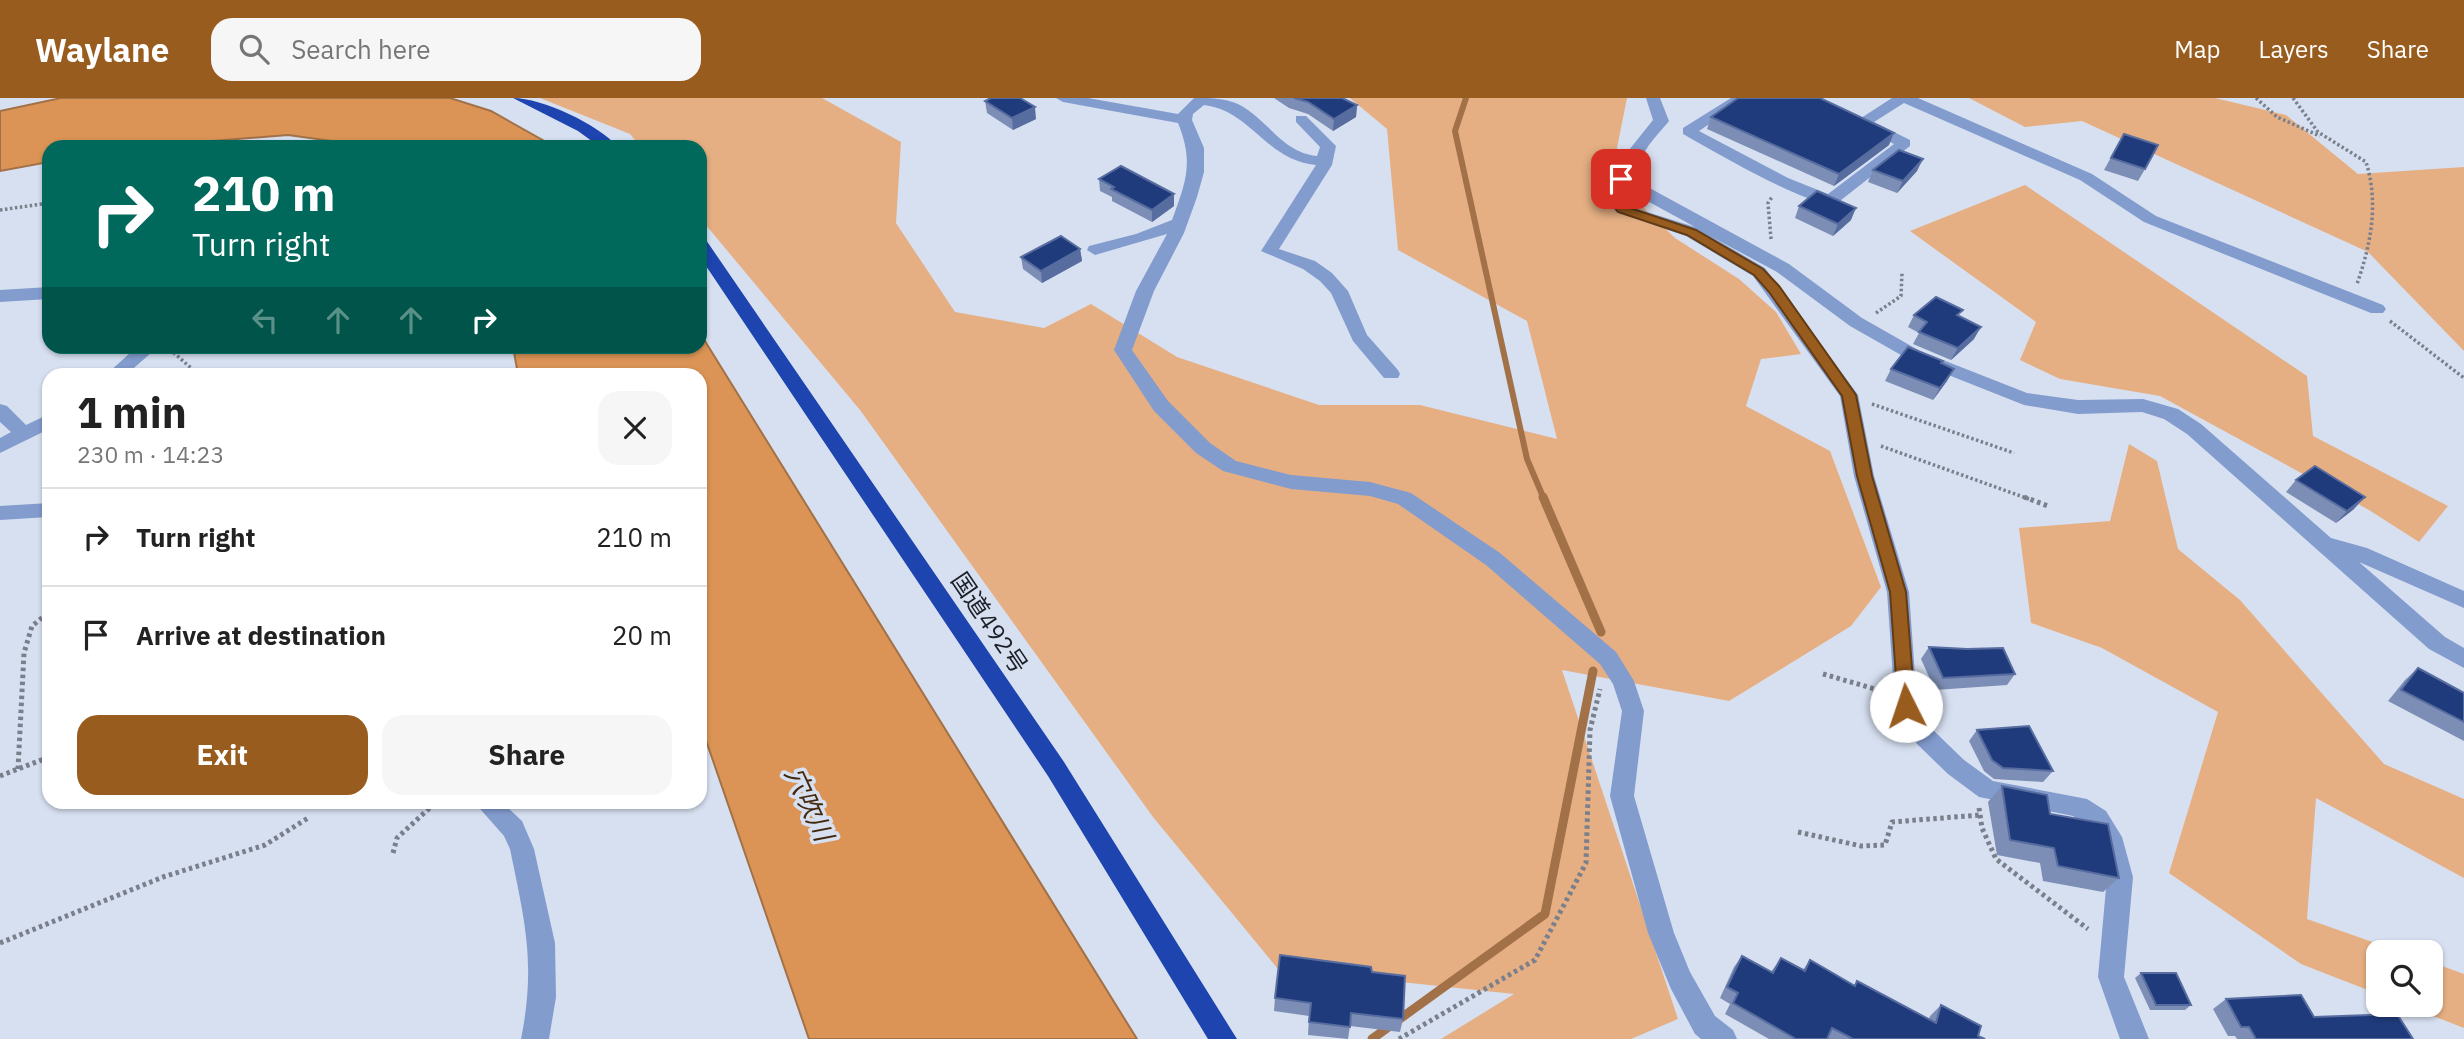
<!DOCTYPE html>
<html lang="en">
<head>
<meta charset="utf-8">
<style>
  :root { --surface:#fff; --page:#f6f6f6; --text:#222; --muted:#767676; --line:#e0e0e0; --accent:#995c1f }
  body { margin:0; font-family:"IBM Plex Sans","Noto Sans JP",sans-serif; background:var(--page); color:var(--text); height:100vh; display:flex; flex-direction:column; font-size:26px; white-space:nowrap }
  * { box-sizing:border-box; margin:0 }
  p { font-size:23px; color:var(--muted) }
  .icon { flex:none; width:38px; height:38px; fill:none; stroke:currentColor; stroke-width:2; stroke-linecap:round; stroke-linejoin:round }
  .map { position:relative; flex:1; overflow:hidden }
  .side { position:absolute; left:42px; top:270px; width:665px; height:441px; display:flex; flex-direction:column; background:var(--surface); border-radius:21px; box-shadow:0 2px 5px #0004 }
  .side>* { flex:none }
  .hud { position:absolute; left:42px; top:42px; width:665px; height:214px; border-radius:21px; box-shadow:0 2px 5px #0004; background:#00695c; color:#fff; overflow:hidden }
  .fabs { position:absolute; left:2366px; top:842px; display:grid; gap:14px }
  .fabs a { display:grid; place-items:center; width:77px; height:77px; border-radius:14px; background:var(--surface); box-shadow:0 2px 5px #0004; font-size:35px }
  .pin { position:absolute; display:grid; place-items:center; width:60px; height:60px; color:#fff; margin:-30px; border-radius:14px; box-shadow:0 4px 10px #0006 }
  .me { position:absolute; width:77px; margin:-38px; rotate:356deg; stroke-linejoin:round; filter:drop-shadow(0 0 5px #0008) }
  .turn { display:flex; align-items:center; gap:24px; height:147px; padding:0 35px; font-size:32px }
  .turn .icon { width:91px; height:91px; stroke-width:2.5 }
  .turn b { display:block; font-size:49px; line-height:60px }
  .lanes { display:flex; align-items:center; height:66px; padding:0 35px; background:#0003; justify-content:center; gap:35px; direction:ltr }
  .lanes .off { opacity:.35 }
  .round { display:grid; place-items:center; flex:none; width:74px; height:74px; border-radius:21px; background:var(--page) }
  .summary { display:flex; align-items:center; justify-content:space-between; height:119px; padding:0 35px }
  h1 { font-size:42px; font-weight:700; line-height:52px }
  .action { display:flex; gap:14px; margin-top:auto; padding:14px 35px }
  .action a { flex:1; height:80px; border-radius:21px; background:var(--accent); color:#fff; font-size:28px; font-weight:700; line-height:80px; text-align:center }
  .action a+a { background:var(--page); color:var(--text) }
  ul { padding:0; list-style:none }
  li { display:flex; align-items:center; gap:21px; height:98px; padding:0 35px; border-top:2px solid var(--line) }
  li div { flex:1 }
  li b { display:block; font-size:26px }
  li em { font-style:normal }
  header { display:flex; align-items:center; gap:42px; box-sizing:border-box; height:98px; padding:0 35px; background:var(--accent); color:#fff }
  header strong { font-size:33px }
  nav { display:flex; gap:38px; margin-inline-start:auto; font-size:24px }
  .search { width:490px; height:63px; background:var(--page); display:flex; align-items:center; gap:18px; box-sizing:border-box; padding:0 24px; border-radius:21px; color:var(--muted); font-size:26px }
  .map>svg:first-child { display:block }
  .green { fill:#e5af83 }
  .water { fill:#db9456; stroke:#a27148; stroke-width:2 }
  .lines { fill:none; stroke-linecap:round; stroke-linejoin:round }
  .stream-far1 { stroke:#a27148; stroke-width:6 }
  .stream { stroke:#a27148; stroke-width:9 }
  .path-far1 { stroke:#797f8b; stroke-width:3.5; stroke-dasharray:2.5 2.5; stroke-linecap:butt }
  .path { stroke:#797f8b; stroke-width:5; stroke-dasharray:3.5 3.5; stroke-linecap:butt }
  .minor { fill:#839cce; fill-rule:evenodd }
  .highway { fill:#1d44af; fill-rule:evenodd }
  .wall { fill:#7c8eb6 }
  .shaded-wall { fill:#576c9f }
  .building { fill:#203b7c; stroke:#576c9f; stroke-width:2 }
  .route { fill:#995c1f; stroke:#633c14; stroke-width:2 }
  .labels { text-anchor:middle; stroke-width:7; stroke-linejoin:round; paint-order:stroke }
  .street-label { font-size:24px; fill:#1c1f26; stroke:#d7e0f1 }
  .water-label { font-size:26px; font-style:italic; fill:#44280c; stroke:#d7e0f1 }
</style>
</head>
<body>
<header>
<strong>Waylane</strong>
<div class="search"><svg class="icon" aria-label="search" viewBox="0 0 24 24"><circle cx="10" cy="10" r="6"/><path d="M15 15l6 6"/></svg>Search here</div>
<nav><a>Map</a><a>Layers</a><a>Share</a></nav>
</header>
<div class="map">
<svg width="2464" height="941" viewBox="0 0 2464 941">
  <rect width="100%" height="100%" fill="#d7e0f1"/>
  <g class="green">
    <path d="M540,0h282l79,44 -5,81 59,89 89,16 47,-24 86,53 142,48h101l137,34 -30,-118 -129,-71 -11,-121 -37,-31h277l-11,55 -15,14 74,71 64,41 37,33 25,42 -40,5 -15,47 84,45 51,136 -30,39 -122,75 -167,-31 116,349 -47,20h-190l73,-45 -236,-25 -125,-152 -293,-407 -160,-192v-71h-59l-11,-13z"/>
    <path d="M1969,0h246l71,17 72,59 106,-7v184l-96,-99 -286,-131 -57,6z"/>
    <path d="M2025,87l282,191 6,60 135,70 -29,36 -50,-32 -209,-114 -100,-17 -40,-19 16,-38 -126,-91z"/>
    <path d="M2129,346l28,17 21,88 62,51 144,164 80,35v79l-148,-80 -9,121 94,33h-23v42l-77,-30 -132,-91 49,-161 -116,-64 -71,-25 -12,-95 91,-7z"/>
    <path d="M2431,864l33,12v54l-59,-23 26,-1z"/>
  </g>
  <g class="water">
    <path d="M61,0h389l41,13 64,36h-180l-87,-12 -150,12h-89v15l-49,9v-60z"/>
    <path d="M700,235l437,706h-328l-109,-316v-349h-182l-5,-27 187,-1z"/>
  </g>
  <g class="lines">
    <path class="stream-far1" d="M1466,0l-11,33 72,328 17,40"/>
    <g class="stream">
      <path d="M1543,399l58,135"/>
      <path d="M1372,941l173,-125 48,-243"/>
    </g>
    <g class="path-far1">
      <path d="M2256,0l21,19 43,19"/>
      <path d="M2293,0l25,34 48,30c13,41 5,82 -9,122"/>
      <path d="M0,112l49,-7"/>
      <path d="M1771,141l-3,-36 4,-6"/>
      <path d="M1876,215l25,-17 1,-23"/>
      <path d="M2390,223l74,57"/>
      <path d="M166,248l32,28"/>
      <path d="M1872,306l142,49"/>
      <path d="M1881,348l148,53"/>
    </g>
    <g class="path">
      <path d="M2024,399l24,9"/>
      <path d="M1823,576l59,17"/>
      <path d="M18,671l6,-116 8,-27 17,-14"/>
      <path d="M0,678l49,-19"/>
      <path d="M1979,710l3,20 14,31 92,70"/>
      <path d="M1798,734l63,14 24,-1 7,-23 88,-7"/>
      <path d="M393,755l4,-15 39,-36"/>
      <path d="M0,845l163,-66 102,-32 43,-27"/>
      <path d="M1399,941l136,-79 51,-97 4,-133 10,-41"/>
    </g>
    <g class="minor">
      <path d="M1056,0h32l90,16 16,-16c16,0 30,0 44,6 30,15 43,48 79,52l3,-9 -24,-25v-6h10l30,30 -4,19 -53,84 36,12 17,12 16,18 19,44 31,35 2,4 -2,4h-14l-31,-37 -22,-48 -11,-12 -17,-12 -42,-18 55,-86c-51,-5 -64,-54 -112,-60l-11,9 -1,6 12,28v24l-7,25 -13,36 -30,58 -22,59 36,51 42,42 26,18 55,14 79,7 41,11 89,60 116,99 18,29 10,30 -10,85 40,137 16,39 25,44 18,14 4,9h-36l-6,-5 -24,-45 -23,-56 -38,-137 12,-85 -9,-27 -13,-20 -114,-99 -88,-61 -28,-8 -79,-7 -68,-18 -27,-18 -42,-42 -40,-61 22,-59 31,-57 -72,21 -8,-5 2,-4 47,-12 36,-14c14,-38 22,-58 6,-97l-115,-21z"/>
      <path d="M1646,0h14l9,23c-16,20 -38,37 -25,64l145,79 73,54 58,33 107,42 51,7 65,-1 35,10 23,15 130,114 36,10 97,43v17l-105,-46 86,75 19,11v20l-35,-19 -242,-215 -23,-15 -22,-7 -64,2 -54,-9 -116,-46 -58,-33 -73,-54 -67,-36 55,32 93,127 16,81 35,116 8,112 16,26 31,30 29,21 94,18 19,12 16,26 11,40 -9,100 25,62h-29l-22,-62 9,-100 -6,-29 -13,-21 -15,-11 -94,-19 -31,-23 -31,-30 -22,-38 -8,-114 -33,-116 -14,-80 -87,-120 -67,-40 -70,-24 -16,-21 24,-21 5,-20 24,-30zM1628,85l12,14 55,30 -67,-21 -11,-14z"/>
      <path d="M1731,0h17l-49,33 89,47 40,16 66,-50 -36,-18v-6l34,-22h26l174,76 64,42 227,89 3,4 -3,4h-12l-227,-91 -64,-42 -176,-77 -30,19 36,18v6l-74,58c-23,6 -128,-56 -153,-70v-6z"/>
      <path d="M49,189v12l-49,3v-12z"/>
      <path d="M127,248h19l5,7 -24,21h-20l24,-22z"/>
      <path d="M0,306l7,2 19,19 23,-11v15l-49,24v-15l11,-6 -11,-10z"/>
      <path d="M49,405v14l-49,3v-14z"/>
      <path d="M474,704h28l20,19 12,28 21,94 1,54 -7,42h-28c15,-75 4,-117 -11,-190l-6,-13z"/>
    </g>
    <g class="highway">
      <path d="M513,0c29,0 85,26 105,49h-18l-22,-16z"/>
      <path d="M700,141l6,1 358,522 173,277h-29l-160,-263 -348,-519z"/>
    </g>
  </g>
  <g class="wall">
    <path d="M1274,0h68l15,7 -1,12 -23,14 -25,-17 -19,-6z"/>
    <path d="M985,3l51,18 -23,11 -26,-17z"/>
    <path d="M1711,19l178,28 -55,41 -127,-57z"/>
    <path d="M2124,36l21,35 -7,12 -34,-11z"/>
    <path d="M1873,72l44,1 -20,22 -29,-11z"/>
    <path d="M1099,81l75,15v12l-22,16 -40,-21v-4l-12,-6z"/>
    <path d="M1799,108l52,14 -18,16 -38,-18z"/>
    <path d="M1080,151l2,12 -40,22 -19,-14 -2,-12z"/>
    <path d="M1914,217l46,1 14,23 -23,21 -38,-16 6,-11 -11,-6z"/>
    <path d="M1943,263l-1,3 5,17 -14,19 -48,-19 6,-12z"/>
    <path d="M2296,382l58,29 -18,14 -50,-31z"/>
    <path d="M1929,549l86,27 -8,11 -72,5 -14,-31z"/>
    <path d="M2418,570l46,25v48l-76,-40 17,-21z"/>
    <path d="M1977,632l76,41 -10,11 -49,-3 -10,-8 -15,-30z"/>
    <path d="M2002,688l48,28 69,64 -16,14 -60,-11 -3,-18 -43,-8 -9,-53z"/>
    <path d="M1742,858l29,16 10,-14 22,12 7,-10 44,25 3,-4 72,38 1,-3 11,-11 37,31 7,3h-216l-44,-25 5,-10 -10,-6 14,-31z"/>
    <path d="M1372,874l31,47 -3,13 -50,-6 -2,13 -40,-4 1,-19 -35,-5 1,-13z"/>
    <path d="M2141,875l50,32 -6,5h-35l-15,-32z"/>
    <path d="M2226,901l88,18 99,22h-176l-2,-3h-7l-15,-27z"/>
  </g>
  <g class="shaded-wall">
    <path d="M1357,7l-1,12 -23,14 1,-12z"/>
    <path d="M1035,9l1,12 -23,11 -1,-12z"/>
    <path d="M1894,35l-5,12 -55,41 5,-12z"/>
    <path d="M1923,61l-6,12 -20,22 6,-12z"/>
    <path d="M1174,96v12l-22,16v-12z"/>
    <path d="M1856,110l-5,12 -18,16 5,-12z"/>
    <path d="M1080,151l2,12 -40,22 -1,-12z"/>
    <path d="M1981,229l-7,12 -23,21 7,-12z"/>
    <path d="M1954,271l-7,12 -14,19 7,-12z"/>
    <path d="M2365,399l-11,12 -18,14 11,-12z"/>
  </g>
  <g class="building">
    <path d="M991,0h29l15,9 -23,11 -27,-17z"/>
    <path d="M1294,0h48l15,7 -23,14 -26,-17z"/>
    <path d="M1738,0h82l74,35 -55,41 -128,-57z"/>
    <path d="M2124,36l34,11 -13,24 -34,-11z"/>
    <path d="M1899,52l24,9 -20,22 -30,-11z"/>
    <path d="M1121,68l53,28 -22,16 -41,-21 3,-2 -15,-8z"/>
    <path d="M1817,93l39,17 -18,16 -39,-18z"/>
    <path d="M1061,138l19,13 -39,22 -20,-14z"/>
    <path d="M1936,199l27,13 -6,5 24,12 -23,21 -39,-16 8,-10 -13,-7z"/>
    <path d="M1908,249l35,14 -2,2 13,6 -14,19 -49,-19z"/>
    <path d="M2315,368l50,31 -18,14 -51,-31z"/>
    <path d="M1929,549l38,2 36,-1 12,26 -72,4z"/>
    <path d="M2418,570l46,25v29l-63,-32z"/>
    <path d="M2029,628l24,45 -50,-3 -11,-8 -15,-30z"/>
    <path d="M2002,688l45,9 3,19 58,10 11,54 -61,-12 -4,-18 -44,-8z"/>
    <path d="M1280,857l91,12 1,5 33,4 -2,43 -52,-6 -1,14 -41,-5 2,-19 -36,-5z"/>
    <path d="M1742,858l31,17 8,-15 24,13 5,-11 45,26 2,-5 79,42 5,-18 40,21 -3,10 7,3h-132l-21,-11 -5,11h-31l-63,-36 5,-10 -11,-6z"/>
    <path d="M2141,875h35l15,32h-35z"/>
    <path d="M2301,897l13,22 83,-3 16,25h-157l-7,-12h-8l-15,-28z"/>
  </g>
  <path class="route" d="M1616,78l11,3 -12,12 12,16 69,23 67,39 16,17 77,109 16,81 34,116 9,114 -2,5h-13l-2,-5 -8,-114 -33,-116 -15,-80 -73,-104 -15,-17 -67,-40 -69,-23 -16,-21z"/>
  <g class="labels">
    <g class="street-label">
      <text transform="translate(989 525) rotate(56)" y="8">国道492号</text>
    </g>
    <g class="water-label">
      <text transform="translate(809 706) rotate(65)" y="9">穴吹川</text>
    </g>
  </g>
</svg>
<div class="fabs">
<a><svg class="icon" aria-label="search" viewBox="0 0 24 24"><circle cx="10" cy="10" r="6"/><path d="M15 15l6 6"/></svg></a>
</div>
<div class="pin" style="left:1621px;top:81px;background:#d93025"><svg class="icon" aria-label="arrive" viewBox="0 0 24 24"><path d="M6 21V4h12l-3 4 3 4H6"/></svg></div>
<svg class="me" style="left:1906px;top:608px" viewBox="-20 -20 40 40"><circle r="19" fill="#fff"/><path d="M0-13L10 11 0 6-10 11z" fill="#995c1f"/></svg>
<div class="hud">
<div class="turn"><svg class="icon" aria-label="right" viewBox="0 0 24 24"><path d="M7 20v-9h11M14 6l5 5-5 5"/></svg><div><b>210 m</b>Turn right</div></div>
<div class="lanes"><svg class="icon off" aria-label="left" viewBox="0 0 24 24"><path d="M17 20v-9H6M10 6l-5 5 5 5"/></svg><svg class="icon off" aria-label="ahead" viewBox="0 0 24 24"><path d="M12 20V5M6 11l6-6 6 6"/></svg><svg class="icon off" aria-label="ahead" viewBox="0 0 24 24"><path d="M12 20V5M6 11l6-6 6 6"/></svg><svg class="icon" aria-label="right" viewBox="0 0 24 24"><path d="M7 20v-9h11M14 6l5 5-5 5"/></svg></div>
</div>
<section class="side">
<div class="summary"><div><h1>1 min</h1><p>230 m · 14:23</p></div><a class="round"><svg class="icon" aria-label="close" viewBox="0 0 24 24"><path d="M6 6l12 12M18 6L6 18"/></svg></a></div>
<ul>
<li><svg class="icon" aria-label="right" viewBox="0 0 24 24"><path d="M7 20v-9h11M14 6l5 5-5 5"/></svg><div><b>Turn right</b></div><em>210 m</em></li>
<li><svg class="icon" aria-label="arrive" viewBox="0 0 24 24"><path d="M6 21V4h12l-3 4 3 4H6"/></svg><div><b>Arrive at destination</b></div><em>20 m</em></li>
</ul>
<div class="action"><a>Exit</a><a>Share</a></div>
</section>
</div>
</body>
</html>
